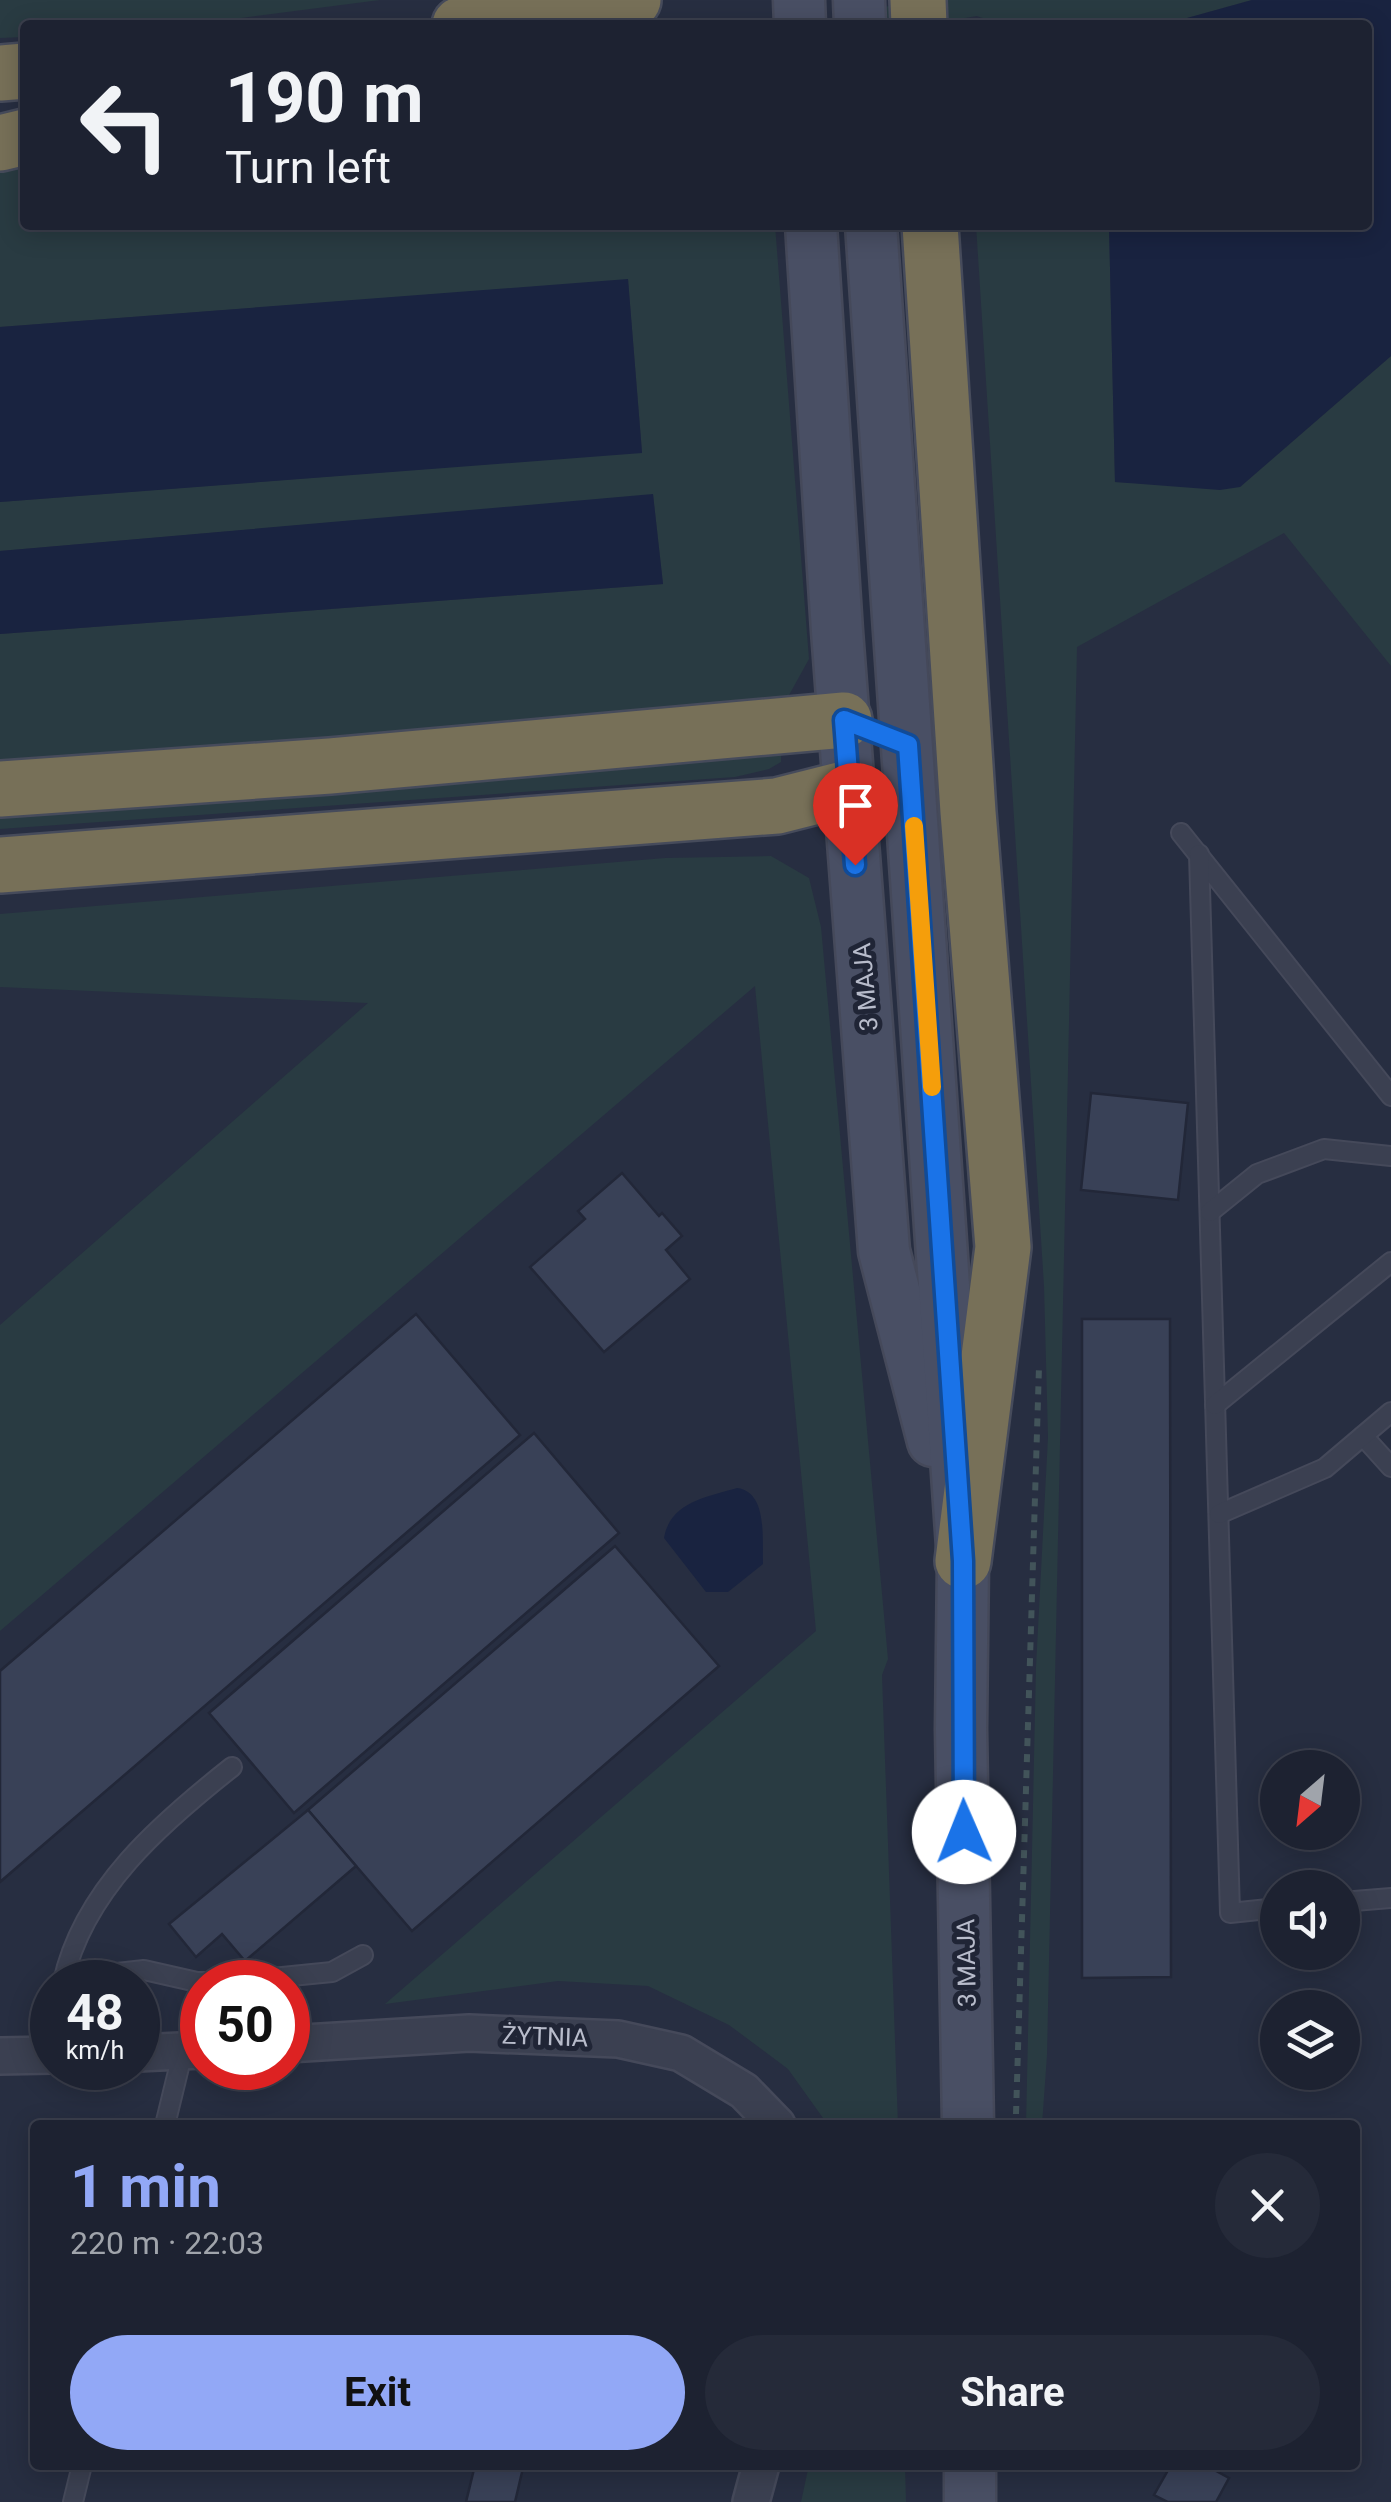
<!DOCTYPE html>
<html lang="en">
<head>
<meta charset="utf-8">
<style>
  :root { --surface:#1d2231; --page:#252a39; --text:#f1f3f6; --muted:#a0a4ab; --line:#3b3f4d; --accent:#92a8f6 }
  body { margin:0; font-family:Roboto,sans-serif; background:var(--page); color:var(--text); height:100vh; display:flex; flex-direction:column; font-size:38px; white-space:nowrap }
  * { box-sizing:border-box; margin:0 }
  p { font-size:32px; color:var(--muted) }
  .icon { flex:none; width:55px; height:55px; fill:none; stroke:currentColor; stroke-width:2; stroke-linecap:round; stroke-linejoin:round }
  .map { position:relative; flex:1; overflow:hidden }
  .panel { position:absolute; left:30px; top:2120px; width:1330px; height:350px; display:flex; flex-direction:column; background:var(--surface); border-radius:10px; box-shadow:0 5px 25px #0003,0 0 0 2px var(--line) }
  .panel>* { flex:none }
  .hud { position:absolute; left:20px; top:20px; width:1352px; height:210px; border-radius:10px; box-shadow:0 5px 25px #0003,0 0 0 2px var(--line); background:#1d2231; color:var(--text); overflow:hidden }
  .needle { width:65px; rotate:208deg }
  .tools { position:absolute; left:1260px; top:1750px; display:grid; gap:20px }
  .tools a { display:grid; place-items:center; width:100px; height:100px; border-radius:50%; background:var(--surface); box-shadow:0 5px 25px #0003,0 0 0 2px var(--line); font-size:50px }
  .speed { position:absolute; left:30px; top:1960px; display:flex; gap:20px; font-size:50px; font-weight:700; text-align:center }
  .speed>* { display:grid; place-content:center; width:130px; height:130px; border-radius:50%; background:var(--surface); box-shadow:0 5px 25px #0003,0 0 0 2px var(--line); line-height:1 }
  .speed small { font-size:25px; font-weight:400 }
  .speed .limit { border:15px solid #d22; background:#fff; color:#111 }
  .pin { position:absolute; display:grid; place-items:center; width:85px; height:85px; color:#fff; margin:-102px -42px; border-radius:50% 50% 50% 0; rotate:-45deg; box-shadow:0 0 10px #0007 }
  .pin .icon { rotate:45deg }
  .me { position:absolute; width:110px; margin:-55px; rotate:359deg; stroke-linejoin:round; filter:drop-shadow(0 0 8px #0008) }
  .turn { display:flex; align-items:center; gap:35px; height:210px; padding:0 40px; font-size:45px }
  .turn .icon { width:130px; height:130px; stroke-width:2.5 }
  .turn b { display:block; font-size:70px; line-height:85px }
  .round { display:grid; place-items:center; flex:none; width:105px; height:105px; border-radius:52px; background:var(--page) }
  .overview { display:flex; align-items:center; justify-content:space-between; height:170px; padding:0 40px }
  h1 { font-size:60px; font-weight:700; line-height:75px; color:var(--accent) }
  .button { display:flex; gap:20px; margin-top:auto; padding:20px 40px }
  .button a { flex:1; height:115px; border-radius:60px; background:var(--accent); color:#111; font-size:40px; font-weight:700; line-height:115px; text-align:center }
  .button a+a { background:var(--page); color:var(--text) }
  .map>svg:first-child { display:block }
  .green { fill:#293b42 }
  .water { fill:#192340 }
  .building { fill:#394157; stroke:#222738; stroke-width:2.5 }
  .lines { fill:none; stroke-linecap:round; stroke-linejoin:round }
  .service-casing { stroke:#45495a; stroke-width:22 }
  .minor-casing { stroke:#45495a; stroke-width:40 }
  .secondary-casing { stroke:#45495a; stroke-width:55 }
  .motorway-casing { stroke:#464b5b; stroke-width:60 }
  .path { stroke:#42545a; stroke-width:6; stroke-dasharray:8 8; stroke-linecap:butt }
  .service { stroke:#3b4051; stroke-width:18 }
  .minor { stroke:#3b4051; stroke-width:35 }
  .secondary { stroke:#494f64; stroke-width:50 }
  .motorway { stroke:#777058; stroke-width:55 }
  .route-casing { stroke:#114b97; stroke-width:25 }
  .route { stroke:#1a73e8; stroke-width:18 }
  .slow { stroke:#f59e0b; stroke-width:18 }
  .labels { text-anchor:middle; stroke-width:10; stroke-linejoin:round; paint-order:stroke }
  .street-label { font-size:25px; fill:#b8bccb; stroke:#202536 }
</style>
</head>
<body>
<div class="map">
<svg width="1391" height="2502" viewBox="0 0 1391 2502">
  <rect width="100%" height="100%" fill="#272e41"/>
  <g class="green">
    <path d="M0,0h380l-193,25h-162v12l-25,1z"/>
    <path d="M917,0h335l-90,25h-160l-25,-9 -55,9h-123z"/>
    <path d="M25,164v61h750l34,434 -26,47 -783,57v-129l663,-50 -10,-89 -653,56v-49l642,-50 -14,-172 -628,47v-158z"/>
    <path d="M976,225h133l6,257 125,5 151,-131v310l-107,-133 -207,114 -30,1408 -5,70h-16l10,-458 12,-230 -4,-151z"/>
    <path d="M781,754v8l-12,7 -34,8 -735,52v-20l288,-18z"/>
    <path d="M771,856l38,22 12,49 67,732 -6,16 16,450h-70l-40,-56 -59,-44 -81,-39 -90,-5 -173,23 431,-373 -61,-645 -755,645v-306l368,-322 -368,-16v-73l665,-56z"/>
    <path d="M809,2465h96l1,37h-105z"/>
  </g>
  <g class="water">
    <path d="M1252,0h139v356l-151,131 -20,3 -105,-8 -6,-257h259v-200h-206z"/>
    <path d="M628,279l14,174 -642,49v-175z"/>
    <path d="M653,494l10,90 -663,50v-83z"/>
    <path d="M737,1488c31,4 25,51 26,76l-35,28h-22l-42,-54c6,-36 43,-41 73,-50z"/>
  </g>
  <g class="building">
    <path d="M1091,1093l97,10 -10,97 -97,-10z"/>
    <path d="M622,1173l37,43 3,-3 20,23 -16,14 24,29 -86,73 -74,-85 55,-48 -7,-8z"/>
    <path d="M416,1314l104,121 -520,447v-211z"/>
    <path d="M1082,1319h88l1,658 -89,1z"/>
    <path d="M534,1433l85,100 -325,280 -85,-100z"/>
    <path d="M615,1546l104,120 -307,265 -104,-121z"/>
    <path d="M308,1810l48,56 -111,95 -23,-27 -26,23 -27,-33z"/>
    <path d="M475,2465l48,3 -8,34h-49z"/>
    <path d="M1171,2465h34l24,13 -13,24h-48l-14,-7z"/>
  </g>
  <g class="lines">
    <g class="service-casing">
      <g id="service">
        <path d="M1181,833l210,263"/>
        <path d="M1199,854l31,1059 48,-5"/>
        <path d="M1210,1212l47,-38 67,-25 67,7"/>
        <path d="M1215,1405l176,-143"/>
        <path d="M1363,1436l28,31"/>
        <path d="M1219,1514l106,-46 66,-56"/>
        <path d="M1342,1902l49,-4"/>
        <path d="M63,1979l81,-9 53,12h16"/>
        <path d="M63,1982c20,-92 98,-159 169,-215"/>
        <path d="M231,1982l101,-10 31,-17"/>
        <path d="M165,2125l18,-74"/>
        <path d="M73,2502l9,-37"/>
      </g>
    </g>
    <g class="minor-casing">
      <g id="minor">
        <path d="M288,2044l181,-11 149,6 63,14 63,38 33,34"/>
        <path d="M138,2053l64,-3"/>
        <path d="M0,2056l52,-1"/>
        <path d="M751,2502l10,-37"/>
      </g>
    </g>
    <g class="secondary-casing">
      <g id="secondary">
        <path d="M799,0l1,25"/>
        <path d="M859,0l1,25"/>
        <path d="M811,225l26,406 47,620 49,190"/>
        <path d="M871,225l92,1336 -2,168 7,396"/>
        <path d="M970,2465v37"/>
      </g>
    </g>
    <g class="motorway-casing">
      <g id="motorway">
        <path d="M918,0l1,25"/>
        <path d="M460,25l173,-25"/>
        <path d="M0,73l25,-2"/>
        <path d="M0,143l25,-6"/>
        <path d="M930,225l38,587 35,435 -40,314"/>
        <path d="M0,789l330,-23 514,-46"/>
        <path d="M0,865l777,-59 71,-18"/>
      </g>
    </g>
    <g class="path">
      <path d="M224,2077l42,-2"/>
      <path d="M79,2081l38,-1"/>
      <path d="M1016,2114l23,-747"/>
    </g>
    <use href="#service" class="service"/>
    <use href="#minor" class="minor"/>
    <use href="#secondary" class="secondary"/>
    <use href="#motorway" class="motorway"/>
  </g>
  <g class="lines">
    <g class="route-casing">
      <path id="route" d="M855,865l-11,-145 64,25 55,816 1,271"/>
    </g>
    <use href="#route" class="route"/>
    <path class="slow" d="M914,826l18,261"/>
  </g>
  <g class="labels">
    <g class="street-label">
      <text transform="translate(865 987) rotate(-95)" y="9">3 MAJA</text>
      <text transform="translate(966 1963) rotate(-91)" y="9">3 MAJA</text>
      <text transform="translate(545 2036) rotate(2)" y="9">ŻYTNIA</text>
    </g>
  </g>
</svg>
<div class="tools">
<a><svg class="needle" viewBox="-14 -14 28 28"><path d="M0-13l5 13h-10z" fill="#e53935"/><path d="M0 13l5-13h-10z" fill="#a0a4ab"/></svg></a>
<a><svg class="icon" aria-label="sound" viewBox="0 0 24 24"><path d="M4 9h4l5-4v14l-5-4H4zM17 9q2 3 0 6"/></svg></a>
<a><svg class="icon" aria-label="layers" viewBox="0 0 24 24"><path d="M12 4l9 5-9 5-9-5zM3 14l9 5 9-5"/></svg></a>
</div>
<div class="speed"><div>48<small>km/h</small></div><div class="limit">50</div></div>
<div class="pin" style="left:855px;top:865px;background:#d93025"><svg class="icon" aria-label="arrive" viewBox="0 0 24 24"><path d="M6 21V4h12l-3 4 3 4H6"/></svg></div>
<svg class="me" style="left:964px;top:1832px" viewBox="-20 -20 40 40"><circle r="19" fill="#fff"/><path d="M0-13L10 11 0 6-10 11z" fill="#1a73e8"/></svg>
<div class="hud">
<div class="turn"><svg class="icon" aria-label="left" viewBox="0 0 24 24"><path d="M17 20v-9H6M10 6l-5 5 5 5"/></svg><div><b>190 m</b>Turn left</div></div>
</div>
<section class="panel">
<div class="overview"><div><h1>1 min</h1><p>220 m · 22:03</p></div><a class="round"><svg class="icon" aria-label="close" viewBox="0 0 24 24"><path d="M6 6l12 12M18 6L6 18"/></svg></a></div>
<div class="button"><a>Exit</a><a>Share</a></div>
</section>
</div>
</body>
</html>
